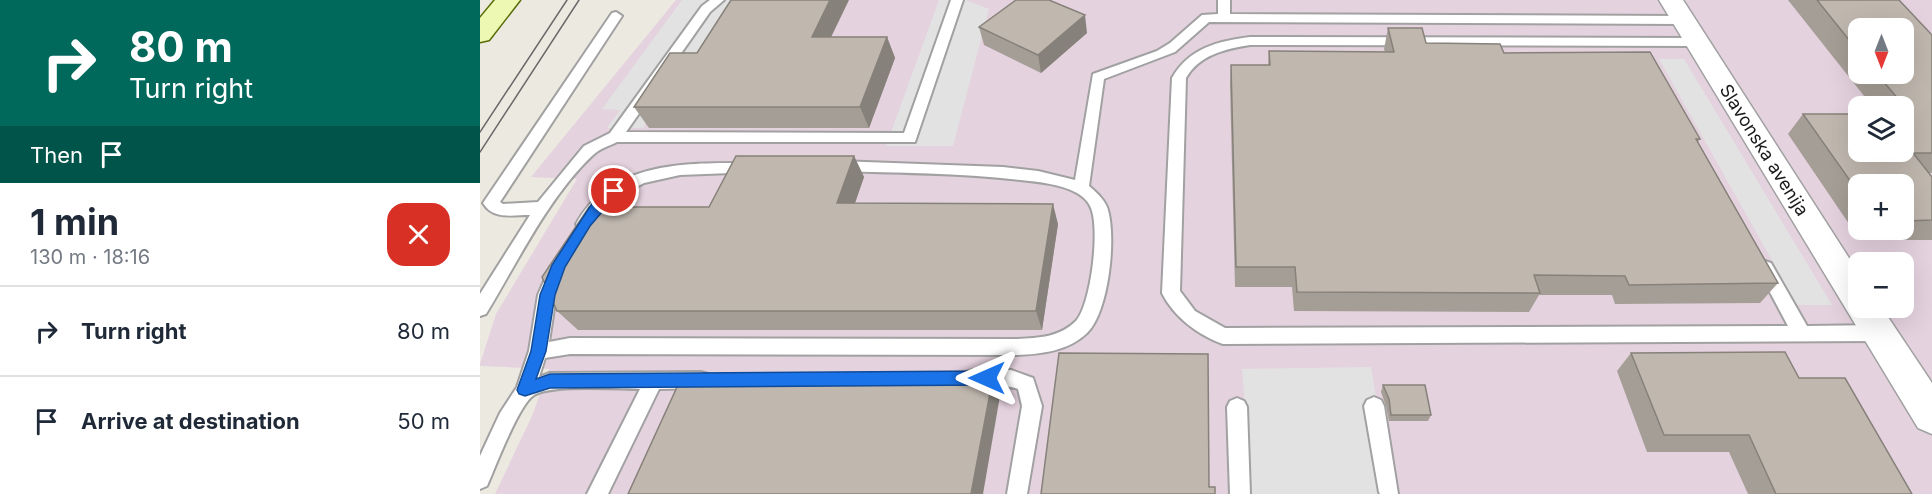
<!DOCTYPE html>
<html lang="en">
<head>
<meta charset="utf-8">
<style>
  :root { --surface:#fff; --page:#f2f2f3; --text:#1f2937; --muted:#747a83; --line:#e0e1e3 }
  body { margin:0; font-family:Inter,sans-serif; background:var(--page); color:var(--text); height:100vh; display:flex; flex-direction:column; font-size:22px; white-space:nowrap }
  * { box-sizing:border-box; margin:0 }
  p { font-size:20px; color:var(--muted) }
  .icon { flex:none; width:33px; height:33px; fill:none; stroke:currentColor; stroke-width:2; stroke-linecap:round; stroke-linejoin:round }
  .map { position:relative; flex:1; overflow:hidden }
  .side { display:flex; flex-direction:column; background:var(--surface); width:480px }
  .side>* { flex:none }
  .guide { background:#00695c; color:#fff; overflow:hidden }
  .needle { width:39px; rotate:180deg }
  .fabs { position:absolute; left:1368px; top:18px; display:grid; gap:12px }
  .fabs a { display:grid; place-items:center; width:66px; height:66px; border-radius:12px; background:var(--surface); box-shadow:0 6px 24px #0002; font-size:30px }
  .pin { position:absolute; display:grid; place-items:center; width:51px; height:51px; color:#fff; margin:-26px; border:3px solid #fff; border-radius:50%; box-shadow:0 2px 6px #0007 }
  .me { position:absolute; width:66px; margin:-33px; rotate:270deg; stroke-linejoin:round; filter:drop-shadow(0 0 4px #0008) }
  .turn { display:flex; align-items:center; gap:21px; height:126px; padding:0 30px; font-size:27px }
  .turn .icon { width:78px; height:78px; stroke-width:2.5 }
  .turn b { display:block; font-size:42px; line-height:51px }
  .then { display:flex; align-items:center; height:57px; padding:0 30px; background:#0003; gap:12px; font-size:22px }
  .round { display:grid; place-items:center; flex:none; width:63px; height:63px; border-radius:18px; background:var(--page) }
  .head { display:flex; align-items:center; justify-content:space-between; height:102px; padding:0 30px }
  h1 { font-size:36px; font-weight:700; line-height:45px }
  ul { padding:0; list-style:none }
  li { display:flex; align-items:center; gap:18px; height:90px; padding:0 30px; border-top:2px solid var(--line) }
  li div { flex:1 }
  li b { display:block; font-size:22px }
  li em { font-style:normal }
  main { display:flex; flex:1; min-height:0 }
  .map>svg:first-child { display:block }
  .industrial { fill:#e5d2df; fill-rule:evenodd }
  .parking { fill:#e2e2e2 }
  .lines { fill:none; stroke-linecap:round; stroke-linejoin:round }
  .lane-casing { stroke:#a1a1a1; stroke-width:4 }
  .street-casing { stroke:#a1a1a1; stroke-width:3 }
  .secondary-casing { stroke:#576c06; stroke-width:3 }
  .lane { fill:#fff; fill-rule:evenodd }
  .street { fill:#fff; fill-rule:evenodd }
  .secondary { fill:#edf8b2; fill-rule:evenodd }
  .tram { stroke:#686868; stroke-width:1.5 }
  .wall { fill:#a59e96; fill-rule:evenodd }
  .shaded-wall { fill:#86817a }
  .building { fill:#c0b8af; stroke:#86817a; stroke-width:1.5 }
  .route { fill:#1a73e8; stroke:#114b97; stroke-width:1.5 }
  .labels { text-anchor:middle; stroke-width:5; stroke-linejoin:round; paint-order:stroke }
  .street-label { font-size:18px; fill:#1a1a1a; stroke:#fff }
</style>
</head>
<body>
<main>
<section class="side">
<div class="guide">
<div class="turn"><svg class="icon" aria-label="right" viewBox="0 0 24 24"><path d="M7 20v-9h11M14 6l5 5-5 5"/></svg><div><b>80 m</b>Turn right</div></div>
<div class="then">Then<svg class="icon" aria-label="arrive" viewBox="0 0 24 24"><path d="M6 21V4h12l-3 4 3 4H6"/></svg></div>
</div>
<div class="head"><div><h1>1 min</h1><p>130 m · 18:16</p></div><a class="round" style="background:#d93025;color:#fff"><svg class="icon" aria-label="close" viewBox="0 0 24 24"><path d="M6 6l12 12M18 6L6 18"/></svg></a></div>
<ul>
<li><svg class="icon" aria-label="right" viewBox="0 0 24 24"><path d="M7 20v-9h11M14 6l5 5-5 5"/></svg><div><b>Turn right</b></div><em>80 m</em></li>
<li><svg class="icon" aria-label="arrive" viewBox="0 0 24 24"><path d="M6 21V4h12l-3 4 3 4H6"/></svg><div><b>Arrive at destination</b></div><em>50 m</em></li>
</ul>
</section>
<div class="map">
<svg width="1452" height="494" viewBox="0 0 1452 494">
  <rect width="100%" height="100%" fill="#ece9e0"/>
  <path class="industrial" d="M196,0h1256v494h-1437l37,-78 17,-47 -69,-3v-2l16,-50 81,-135 -46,-2zM1378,28h46v46h-46zM1378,106h46v46h-46zM1378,184h46v46h-46zM1378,262h46v46h-46z"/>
  <g class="parking">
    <path d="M202,0h60l-41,67 -23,1 -35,60h-36l13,-18 -18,-1z"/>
    <path d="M459,0h26l24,9 -36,137h-67z"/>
    <path d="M1179,59h25l148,246h-35z"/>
    <path d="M891,367l21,127h-140l-10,-125z"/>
  </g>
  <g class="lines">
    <g class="lane-casing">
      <g id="lane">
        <path d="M230,0h14l-14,12 -84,120 278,1 47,-133h12l-48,142h-298c-8,4 -18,7 -24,13 -44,41 -76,108 -107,159l-6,2v-22l50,-79c-18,0 -37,5 -47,-12l129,-190 4,-1 6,4 -122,186 3,2 35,-2 46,-56 26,-13 92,-127z"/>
        <path d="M738,0h12v14l452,2 6,4 -6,4 -473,-2 -34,30 -71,27 -15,107c7,6 14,12 18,21 10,28 2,105 -20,126 -19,18 -45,21 -70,22l-447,-1 -25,4 -6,19 11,-4 151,-1 7,2 2,6 -2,6 -7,2 -42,1 -51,105h-21l53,-105c-25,0 -86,-5 -106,6 -15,9 -39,73 -47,91l-7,3v-33l20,-43 17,-26 12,-36 9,-56 12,-28 6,-2 6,2 2,5 -8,23 -7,47 21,-4 447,1c22,-1 43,-2 59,-18 15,-16 25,-96 14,-115 -2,-5 -8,-10 -13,-13 -16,-9 -38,-11 -57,-13 -60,-7 -121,-7 -182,-9l-5,-1 -3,-4 3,-4 5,-1 165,6 35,4 37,9 18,-106 64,-23 13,-8 32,-28 16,-1z"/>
        <path d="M770,37l445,1 7,4 -7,4 -445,-1c-25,4 -51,10 -64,33l-6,213 15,20 30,17 563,-2 -31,-58 2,-5 6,-2 6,2 36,63 73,-1 6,3 3,5 -3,5 -6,3 -657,3c-25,-9 -49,-27 -61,-51l10,-215c17,-30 46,-37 78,-41z"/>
        <path d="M272,163l5,1 3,4 -3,4 -77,3 -36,8 -19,10 -18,14 -17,21h-12l-2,-4c35,-64 113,-61 176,-61z"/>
        <path d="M493,370h38l22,8 9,28 -15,88h-20l15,-88 -4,-17c-16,-6 -35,1 -52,-5l-2,-6 2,-6z"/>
        <path d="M894,397l7,3 3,6 14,88h-18l-1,-2 -15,-86 3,-6z"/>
        <path d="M757,398l7,3 3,6 3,87h-20l-3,-87 3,-6z"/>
      </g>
    </g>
    <g class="street-casing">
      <path id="street" d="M1179,0h24l175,272v36h24l50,75v51l-14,-6z"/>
    </g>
    <g class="secondary-casing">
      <path id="secondary" d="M15,0h25l-31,40 -9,2v-24z"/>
    </g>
    <use href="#lane" class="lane"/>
    <use href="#street" class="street"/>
    <use href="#secondary" class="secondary"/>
    <g class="tram">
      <path d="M0,132l87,-132"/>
      <path d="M0,152l99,-152"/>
    </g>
  </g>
  <g class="wall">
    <path d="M1308,0h111l33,35v138h-3l3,4v63h-72l-72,-106 15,-20 101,38v-46h-32zM1378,28l46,46h-46zM1378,184h46v46h-46z"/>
    <path d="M499,27l108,6 -46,40 -57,-28z"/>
    <path d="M908,28l38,15 78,10 196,86 -2,3 80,141 -18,20 -145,1 -3,-9h-73l-10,17 -235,-1 -2,-24h-57l-5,-202 1,-20h37l1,-14 116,1 -1,-3z"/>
    <path d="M351,37h56l8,21 -26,70h-220l-15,-21 63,-54z"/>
    <path d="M374,156l10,21 -9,26 203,21 -16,106h-464l-21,-19 152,-104z"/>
    <path d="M1151,353l168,25 113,116h-164l-19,-42h-82l-30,-81z"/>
    <path d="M903,385l48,30 -3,6h-39l-3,-15 -5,-14z"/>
  </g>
  <g class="shaded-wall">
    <path d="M350,0h19l-28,58 -9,-21z"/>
    <path d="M605,15l2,18 -46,40 -3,-18z"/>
    <path d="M407,37l8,21 -26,70 -9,-21z"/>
    <path d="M374,156l10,21 -16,46 -11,-20z"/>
    <path d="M573,204l5,20 -16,106 -6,-19z"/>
    <path d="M514,372l7,18 -18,104h-12z"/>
  </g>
  <g class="building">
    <path d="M251,0h99l-18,37h75l-27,70h-226l36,-54h27z"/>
    <path d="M536,0h33l36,15 -47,40 -59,-28z"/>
    <path d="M1337,0h82l33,35v118h-19l19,24v43l-28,1v-37h-46v8l-55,-78h55v38h46v-38h7l-34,-40h27v-46h-46v23z"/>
    <path d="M908,28h34l4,15 74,1 4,9 146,-1 50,87h-4l82,144 -149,2 -4,-9 -91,-1 6,18 -243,-1 -2,-25h-59l-5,-202h39l-1,-14 125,1z"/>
    <path d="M256,156h118l-17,47 216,1 -17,107h-479l-15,-34 47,-70h120z"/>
    <path d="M1305,352l14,26h46l67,116h-136l-27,-59h-85l-33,-82z"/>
    <path d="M579,353l149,1 1,133h6v7h-174z"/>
    <path d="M514,372l-23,122h-343l55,-120z"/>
    <path d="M903,385h42l6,30h-40l-2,-16z"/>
  </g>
  <path class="route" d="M134,186l6,5 -30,35 -25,41 -10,28 -9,56 -10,28 14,-5 437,-3 6,2 2,5 -2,5 -6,2 -437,3 -25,8 -6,-2 -2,-4 14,-39 9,-56 12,-30 41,-63z"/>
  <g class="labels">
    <g class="street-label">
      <text transform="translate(1284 150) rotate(58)" y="6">Slavonska avenija</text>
    </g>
  </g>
</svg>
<div class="fabs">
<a><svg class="needle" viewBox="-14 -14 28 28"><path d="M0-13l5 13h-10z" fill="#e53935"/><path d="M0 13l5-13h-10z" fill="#747a83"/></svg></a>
<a><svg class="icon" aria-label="layers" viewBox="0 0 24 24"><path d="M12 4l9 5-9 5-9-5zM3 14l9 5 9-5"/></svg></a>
<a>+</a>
<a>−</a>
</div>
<div class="pin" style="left:134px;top:191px;background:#d93025"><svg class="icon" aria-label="arrive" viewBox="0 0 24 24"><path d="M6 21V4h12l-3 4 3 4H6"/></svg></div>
<svg class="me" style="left:507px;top:378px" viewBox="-20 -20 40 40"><path d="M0-17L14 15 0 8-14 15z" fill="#1a73e8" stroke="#fff" stroke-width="4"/></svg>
</div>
</main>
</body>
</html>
